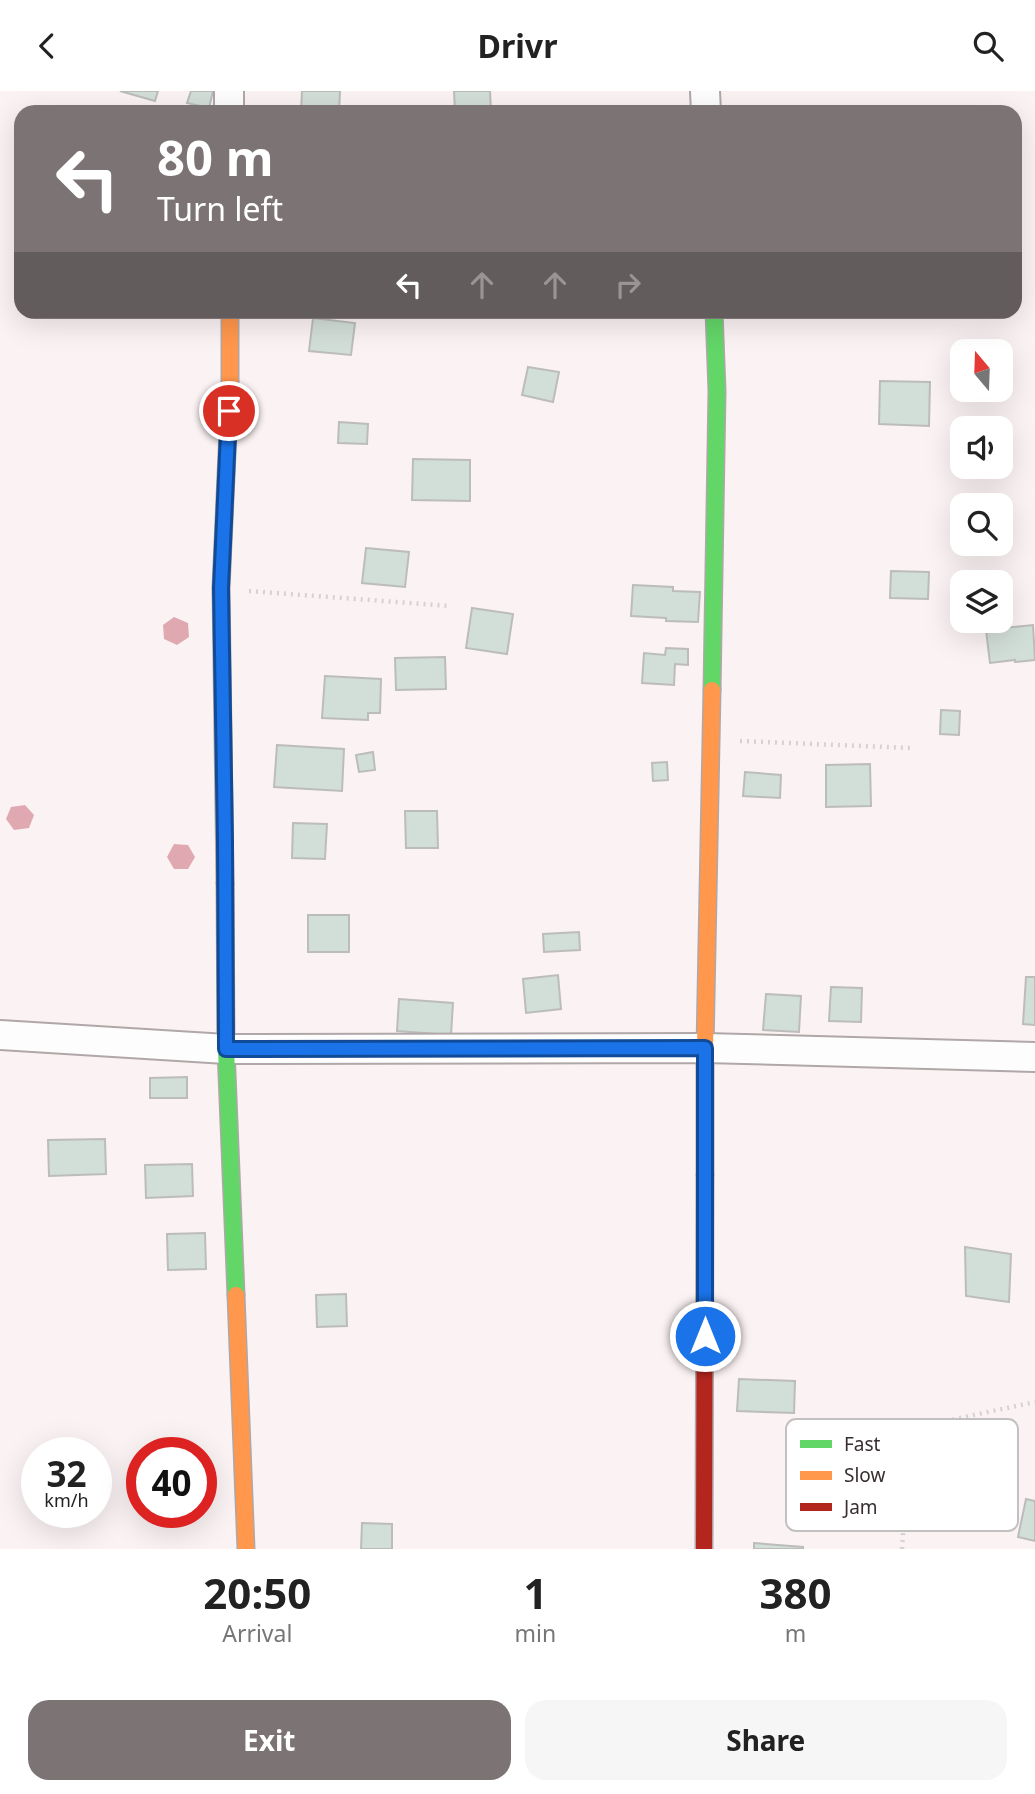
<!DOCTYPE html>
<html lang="en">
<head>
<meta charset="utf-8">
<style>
  :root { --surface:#fff; --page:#f6f6f6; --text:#222; --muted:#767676; --accent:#7c7374 }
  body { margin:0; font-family:"Noto Sans",sans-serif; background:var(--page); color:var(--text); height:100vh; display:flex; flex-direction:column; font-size:26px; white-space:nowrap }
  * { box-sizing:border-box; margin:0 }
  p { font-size:23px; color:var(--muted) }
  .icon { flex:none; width:38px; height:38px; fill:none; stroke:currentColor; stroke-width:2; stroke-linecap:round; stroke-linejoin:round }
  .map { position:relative; height:1458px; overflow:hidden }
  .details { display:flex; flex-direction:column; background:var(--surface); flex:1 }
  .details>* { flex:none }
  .guide { position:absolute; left:14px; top:14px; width:1008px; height:214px; border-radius:21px; box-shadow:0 7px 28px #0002; background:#7c7374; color:#fff; overflow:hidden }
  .needle { width:46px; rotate:341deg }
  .controls { position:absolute; left:950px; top:248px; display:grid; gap:14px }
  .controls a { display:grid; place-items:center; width:63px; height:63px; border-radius:14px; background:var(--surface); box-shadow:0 7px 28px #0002; font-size:35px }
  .speed { position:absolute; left:21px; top:1346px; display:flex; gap:14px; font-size:35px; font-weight:700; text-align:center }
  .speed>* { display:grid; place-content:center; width:91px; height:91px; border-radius:50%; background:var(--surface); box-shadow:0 7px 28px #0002; line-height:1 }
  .speed small { font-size:18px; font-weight:400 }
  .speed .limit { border:10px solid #d22; background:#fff; color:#111 }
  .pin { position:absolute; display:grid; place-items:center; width:60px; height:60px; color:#fff; margin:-30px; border:4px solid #fff; border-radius:50%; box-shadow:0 2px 7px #0007 }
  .me { position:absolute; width:77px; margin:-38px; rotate:0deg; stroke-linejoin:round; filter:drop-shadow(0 0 5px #0008) }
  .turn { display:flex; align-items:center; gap:24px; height:147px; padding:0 28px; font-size:32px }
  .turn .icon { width:91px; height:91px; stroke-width:2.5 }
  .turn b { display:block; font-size:49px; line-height:60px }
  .lanes { display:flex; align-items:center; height:66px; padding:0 28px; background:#0003; justify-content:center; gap:35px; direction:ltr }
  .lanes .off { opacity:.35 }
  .eta { display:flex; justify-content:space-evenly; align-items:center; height:119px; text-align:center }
  .eta b { font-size:42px; font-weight:700; line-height:49px }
  .action { display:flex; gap:14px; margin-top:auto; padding:14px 28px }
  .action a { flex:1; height:80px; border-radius:21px; background:var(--accent); color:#fff; font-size:28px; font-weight:700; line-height:80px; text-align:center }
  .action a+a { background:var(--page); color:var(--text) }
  header { display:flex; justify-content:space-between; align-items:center; height:91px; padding:0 28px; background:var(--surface); font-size:32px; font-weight:700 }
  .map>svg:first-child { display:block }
  .water { fill:#e0a9b2 }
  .building { fill:#d2ded8; stroke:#bcbdbb; stroke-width:2 }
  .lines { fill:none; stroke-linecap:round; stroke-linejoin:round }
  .street-casing { stroke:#afa7a8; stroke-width:32 }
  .fast-casing { stroke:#afa7a8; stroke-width:19 }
  .slow-casing { stroke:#afa7a8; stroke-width:19 }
  .jam-casing { stroke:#afa7a8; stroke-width:19 }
  .path { stroke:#d6d2d3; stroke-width:4.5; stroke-dasharray:2 5; stroke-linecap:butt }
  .street { stroke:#fefdfd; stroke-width:28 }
  .fast { stroke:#63d668; stroke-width:16 }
  .slow { stroke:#ff974d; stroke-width:16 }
  .jam { stroke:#b3261e; stroke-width:16 }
  .route-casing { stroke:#114b97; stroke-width:18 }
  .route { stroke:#1a73e8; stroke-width:12 }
  .key { fill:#fff; stroke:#c3c0c1; stroke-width:2 }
  .key-label { font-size:19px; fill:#382e2f }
</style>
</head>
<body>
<header><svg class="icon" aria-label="back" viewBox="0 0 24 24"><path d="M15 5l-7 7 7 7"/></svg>Drivr<svg class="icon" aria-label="search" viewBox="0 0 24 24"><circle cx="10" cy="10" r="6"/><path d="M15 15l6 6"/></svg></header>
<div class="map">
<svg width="1035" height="1458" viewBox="0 0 1035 1458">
  <rect width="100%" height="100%" fill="#fbf2f3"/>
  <g class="water">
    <path d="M174,526l14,6 1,14 -12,8 -13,-6 -1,-14z"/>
    <path d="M25,714l9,10 -5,13 -15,2 -8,-11 5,-12z"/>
    <path d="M174,753l14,1 7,12 -7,12h-14l-7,-12z"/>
  </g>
  <g class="building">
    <path d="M120,0h38l-3,10z"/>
    <path d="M191,0h22l-4,17 -22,-5z"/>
    <path d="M302,0h38l-1,21h-38z"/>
    <path d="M454,0h36l1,21h-36z"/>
    <path d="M313,227l42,5 -4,32 -42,-4z"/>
    <path d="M528,276l31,5 -6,30 -31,-7z"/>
    <path d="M880,290l50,1 -1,44 -50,-2z"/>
    <path d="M339,331l29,2 -1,20 -29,-1z"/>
    <path d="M413,368l57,1v41l-58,-1z"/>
    <path d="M366,457l43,4 -4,35 -43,-4z"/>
    <path d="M891,480l38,1 -1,27 -38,-1z"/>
    <path d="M633,494l40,2v4l27,1 -2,30 -32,-1v-3l-35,-2z"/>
    <path d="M472,517l41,6 -6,40 -41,-6z"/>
    <path d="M1033,534l2,35 -20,2v-2l-25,3 -4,-33z"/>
    <path d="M666,557l22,1v16l-13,-1 -1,21 -32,-2 2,-30 21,2z"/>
    <path d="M445,566l1,32 -50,1 -1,-32z"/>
    <path d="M325,585l56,3 -1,34h-12v7l-46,-2z"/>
    <path d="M941,619l19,1 -1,24 -19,-1z"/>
    <path d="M277,654l67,4 -2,42 -68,-4z"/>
    <path d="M373,661l2,18 -16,2 -3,-17z"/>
    <path d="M667,671l1,18 -15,1 -1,-18z"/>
    <path d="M870,673l1,42 -45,1v-42z"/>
    <path d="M745,681l36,3 -1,23 -37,-2z"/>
    <path d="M405,720h32l1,37h-32z"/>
    <path d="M293,732l34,1 -2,35 -33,-1z"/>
    <rect x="308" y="824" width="41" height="37"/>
    <path d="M579,841l1,18 -36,2 -1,-18z"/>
    <path d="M558,884l3,34 -35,4 -3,-34z"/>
    <path d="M1026,886h9v48l-12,-1z"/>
    <path d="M831,896l31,1 -1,34 -32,-1z"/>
    <path d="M766,903l35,2 -2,36 -36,-2z"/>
    <path d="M399,908l54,4 -2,32 -54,-4z"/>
    <path d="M187,986v21h-37v-20z"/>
    <path d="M105,1048l1,35 -57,2 -1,-36z"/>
    <path d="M192,1073l1,32 -47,2 -1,-33z"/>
    <path d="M205,1142l1,36 -38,1 -1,-36z"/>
    <path d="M965,1156l46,7 -2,48 -43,-6z"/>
    <path d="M346,1203l1,32 -30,1 -1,-32z"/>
    <path d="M739,1288l56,2 -1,32 -57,-2z"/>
    <path d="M1026,1408l9,2v40l-17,-4z"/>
    <path d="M362,1432l30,1v25h-31z"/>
    <path d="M754,1452l49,4v2h-49z"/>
  </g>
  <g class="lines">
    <g class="street-casing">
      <g id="street">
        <path d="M229,0v21"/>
        <path d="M705,0l1,21"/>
        <path d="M0,944l226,14 479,-1 330,9"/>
      </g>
    </g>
    <g class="fast-casing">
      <g id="fast">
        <path d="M712,599l5,-299 -3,-80"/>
        <path d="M225,792l1,166 10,246"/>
      </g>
    </g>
    <g class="slow-casing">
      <g id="slow">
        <path d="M225,792l-4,-295 9,-202v-75"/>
        <path d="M705,1084v-127l7,-358"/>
        <path d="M236,1204l10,254"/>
      </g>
    </g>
    <g class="jam-casing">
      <path id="jam" d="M704,1458l1,-374"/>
    </g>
    <g class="path">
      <path d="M249,500l201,15"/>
      <path d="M740,650l171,7"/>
      <path d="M902,1458l5,-74 20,-50 108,-23"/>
    </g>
    <use href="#street" class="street"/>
    <use href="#fast" class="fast"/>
    <use href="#slow" class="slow"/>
    <use href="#jam" class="jam"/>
  </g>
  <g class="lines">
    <g class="route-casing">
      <path id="route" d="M229,320l-8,177 4,254 1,207 479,-1v288"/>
    </g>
    <use href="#route" class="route"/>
  </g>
  <rect x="786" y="1328" width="232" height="112" rx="10" class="key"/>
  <rect x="800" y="1349" width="32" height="8" fill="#63d668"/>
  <rect x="800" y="1380" width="32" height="9" fill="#ff974d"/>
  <rect x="800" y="1412" width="32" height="8" fill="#b3261e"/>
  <g class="key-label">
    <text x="844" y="1360">Fast</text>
    <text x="844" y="1391">Slow</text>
    <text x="844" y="1423">Jam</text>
  </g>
</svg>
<div class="controls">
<a><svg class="needle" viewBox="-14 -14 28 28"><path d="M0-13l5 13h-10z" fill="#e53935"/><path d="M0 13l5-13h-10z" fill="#767676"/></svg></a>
<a><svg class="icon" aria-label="sound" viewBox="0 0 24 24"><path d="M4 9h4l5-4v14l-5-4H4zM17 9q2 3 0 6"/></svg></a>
<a><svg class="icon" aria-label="search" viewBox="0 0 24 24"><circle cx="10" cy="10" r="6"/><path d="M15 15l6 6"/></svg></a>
<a><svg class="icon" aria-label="layers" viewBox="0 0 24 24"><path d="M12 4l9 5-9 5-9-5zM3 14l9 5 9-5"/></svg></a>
</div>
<div class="speed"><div>32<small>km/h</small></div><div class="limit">40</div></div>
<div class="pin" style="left:229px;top:320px;background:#d93025"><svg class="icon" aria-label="arrive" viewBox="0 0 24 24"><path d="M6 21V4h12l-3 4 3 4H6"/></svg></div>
<svg class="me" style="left:705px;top:1245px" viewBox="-20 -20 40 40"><circle r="17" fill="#1a73e8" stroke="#fff" stroke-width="3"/><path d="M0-11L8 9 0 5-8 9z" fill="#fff"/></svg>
<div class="guide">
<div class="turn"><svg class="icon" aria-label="left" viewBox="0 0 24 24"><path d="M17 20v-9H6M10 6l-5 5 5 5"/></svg><div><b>80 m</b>Turn left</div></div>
<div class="lanes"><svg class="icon" aria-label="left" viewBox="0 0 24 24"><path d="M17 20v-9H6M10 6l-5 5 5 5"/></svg><svg class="icon off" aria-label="ahead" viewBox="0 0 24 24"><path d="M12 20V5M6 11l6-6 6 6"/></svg><svg class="icon off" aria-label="ahead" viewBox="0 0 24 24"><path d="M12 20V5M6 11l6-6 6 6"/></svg><svg class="icon off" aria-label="right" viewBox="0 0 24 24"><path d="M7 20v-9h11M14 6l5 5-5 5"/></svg></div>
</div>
</div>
<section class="details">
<div class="eta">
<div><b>20:50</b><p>Arrival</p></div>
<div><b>1</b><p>min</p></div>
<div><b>380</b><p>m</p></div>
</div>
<div class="action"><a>Exit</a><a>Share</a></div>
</section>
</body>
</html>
